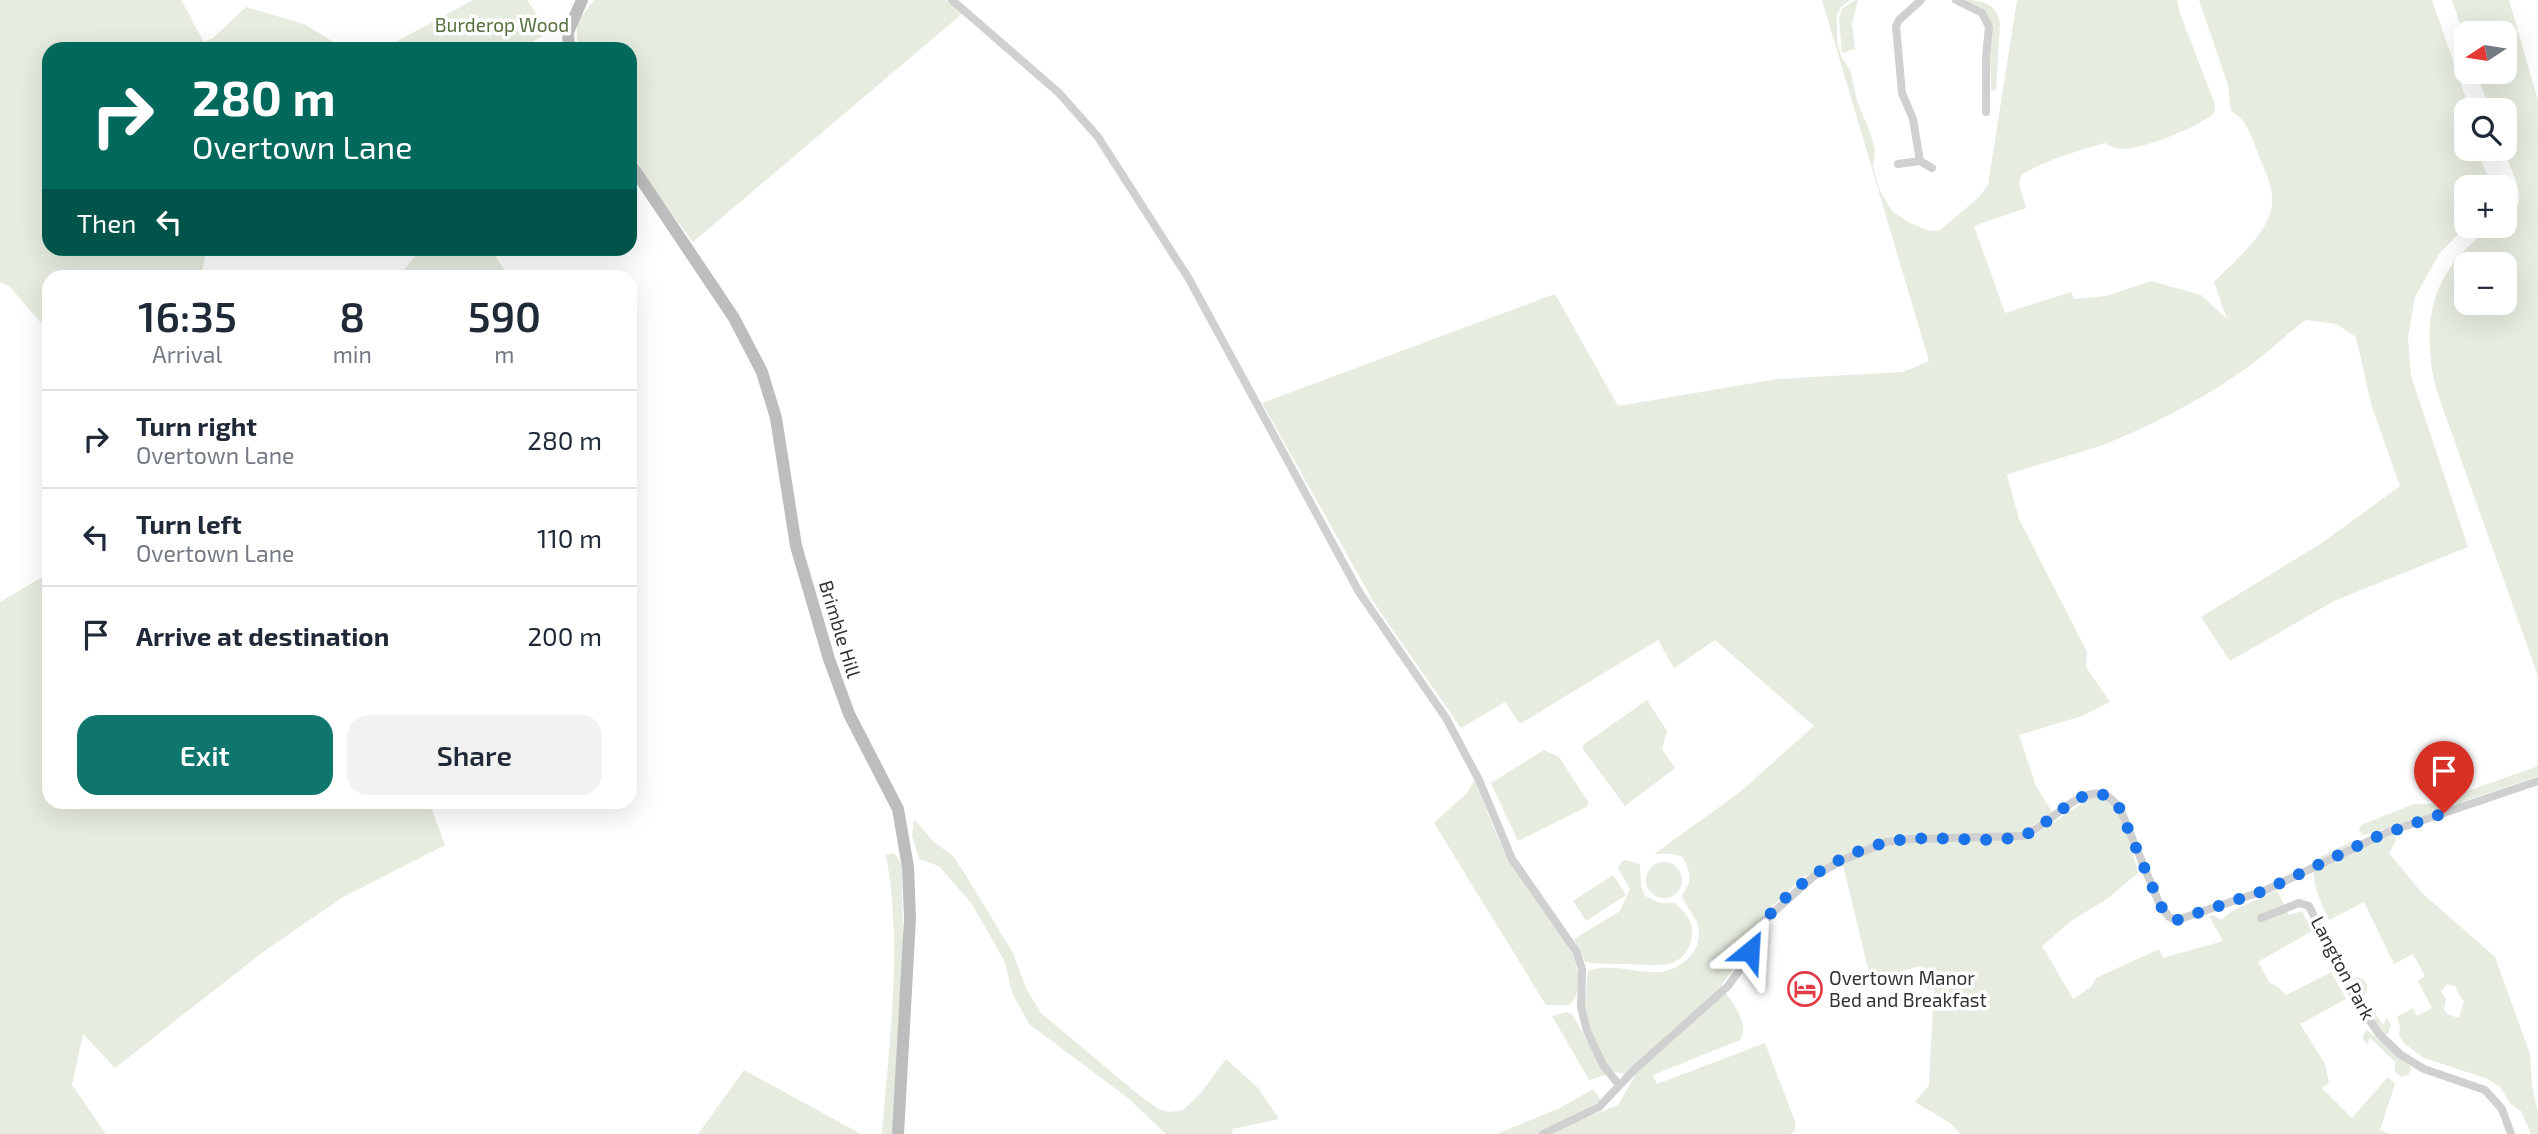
<!DOCTYPE html>
<html lang="en">
<head>
<meta charset="utf-8">
<style>
  :root { --surface:#fff; --page:#f2f2f3; --text:#1f2937; --muted:#747a83; --line:#e0e1e3; --accent:#0f766e }
  body { margin:0; font-family:"Exo 2",sans-serif; background:var(--page); color:var(--text); height:100vh; display:flex; flex-direction:column; font-size:26px; white-space:nowrap }
  * { box-sizing:border-box; margin:0 }
  p { font-size:23px; color:var(--muted) }
  .icon { flex:none; width:38px; height:38px; fill:none; stroke:currentColor; stroke-width:2; stroke-linecap:round; stroke-linejoin:round }
  .map { position:relative; flex:1; overflow:hidden }
  .details { position:absolute; left:42px; top:270px; width:595px; height:539px; display:flex; flex-direction:column; background:var(--surface); border-radius:21px; box-shadow:0 7px 28px #0002 }
  .details>* { flex:none }
  .banner { position:absolute; left:42px; top:42px; width:595px; height:214px; border-radius:21px; box-shadow:0 7px 28px #0002; background:#00695c; color:#fff; overflow:hidden }
  .needle { width:46px; rotate:258deg }
  .fabs { position:absolute; left:2454px; top:21px; display:grid; gap:14px }
  .fabs a { display:grid; place-items:center; width:63px; height:63px; border-radius:14px; background:var(--surface); box-shadow:0 7px 28px #0002; font-size:35px }
  .pin { position:absolute; display:grid; place-items:center; width:60px; height:60px; color:#fff; margin:-72px -30px; border-radius:50% 50% 50% 0; rotate:-45deg; box-shadow:0 0 7px #0007 }
  .pin .icon { rotate:45deg }
  .me { position:absolute; width:77px; margin:-38px; rotate:27deg; stroke-linejoin:round; filter:drop-shadow(0 0 5px #0008) }
  .turn { display:flex; align-items:center; gap:24px; height:147px; padding:0 35px; font-size:32px }
  .turn .icon { width:91px; height:91px; stroke-width:2.5 }
  .turn b { display:block; font-size:49px; line-height:60px }
  .then { display:flex; align-items:center; height:66px; padding:0 35px; background:#0003; gap:14px; font-size:26px }
  .eta { display:flex; justify-content:space-evenly; align-items:center; height:119px; text-align:center }
  .eta b { font-size:42px; font-weight:600; line-height:49px }
  .primary-button { display:flex; gap:14px; margin-top:auto; padding:14px 35px }
  .primary-button a { flex:1; height:80px; border-radius:21px; background:var(--accent); color:#fff; font-size:28px; font-weight:600; line-height:80px; text-align:center }
  .primary-button a+a { background:var(--page); color:var(--text) }
  ul { padding:0; list-style:none }
  li { display:flex; align-items:center; gap:21px; height:98px; padding:0 35px; border-top:2px solid var(--line) }
  li div { flex:1 }
  li b { display:block; font-size:26px }
  li em { font-style:normal }
  .map>svg:first-child { display:block }
  .green { fill:#e6ecdf; fill-rule:evenodd }
  .lines { fill:none; stroke-linecap:round; stroke-linejoin:round }
  .minor { stroke:#d0d0d0; stroke-width:8 }
  .secondary { stroke:#bdbdbd; stroke-width:12 }
  .route { stroke:#1a73e8; stroke-width:12; stroke-dasharray:0 21.6 }
  .labels { text-anchor:middle; stroke-width:7; stroke-linejoin:round; paint-order:stroke }
  .park-label { font-size:19px; fill:#56703f; stroke:#fff }
  .street-label { font-size:19px; fill:#333; stroke:#fff }
  .poi-label { font-size:19px; fill:#333; stroke:#fff; text-anchor:start }
</style>
</head>
<body>
<div class="map">
<svg width="2538" height="1134" viewBox="0 0 2538 1134">
  <rect width="100%" height="100%" fill="#fff"/>
  <g class="green">
    <path d="M0,0h181l23,42 9,-4 33,-31 58,17 41,25h-296v199l158,1 -6,27h-152v56l-40,-46 -9,-4z"/>
    <path d="M473,0h54l17,25 -1,11 -25,13h-135z"/>
    <path d="M594,0h352l17,13 -270,229c-21,-29 -53,-66 -63,-100v-93h-53v-26z"/>
    <path d="M1822,0h28l-9,7 -4,7v28l4,14 9,14 7,30 15,38 3,12 -2,17 7,24 7,12 6,9 17,11 17,7 12,1 39,-33 10,-13 29,-185h160l2,11 36,93 -1,9c-15,14 -73,37 -93,36 -6,0 -10,-3 -16,-6 -28,8 -59,17 -84,32l-2,9 7,24 -52,18 31,87 66,-21 3,7 32,-3 45,-15 50,14 26,24 -13,-37c19,-20 56,-49 58,-78 2,-18 -9,-37 -15,-53 -6,-16 -10,-31 -26,-40l-3,-26 -29,-85h233l38,110h-4v39h10l11,25 2,13h-23v39l-27,28 -24,43 -7,40 3,39 57,171 -134,54 -104,60 -29,-44 121,-74 78,-57 -29,-82 -15,-67 -20,-13 -30,-4c-19,13 -35,30 -54,44 -40,29 -87,55 -132,74 -37,16 -76,23 -113,37l12,44 68,133 -1,15 24,35 -28,14 -63,19 17,51 16,26 -28,19 9,5 57,-38h13l10,7 14,26 11,42 -31,26 -36,22 -29,25 31,53 18,-12 5,-9 63,-29 4,9 60,-17 -14,-25h6l6,4 11,-9 45,-21 12,25 13,-4 10,20 -54,31 11,20 10,6 7,7 45,-23 15,27 -46,25 25,40 4,19 -7,5 30,30 36,-41 7,7 -15,46 10,4h-430l-10,-11 -35,-21 14,-17 5,-98 -6,3 -8,-24 -49,15 -28,-116 -44,13 -4,7 -28,26 -26,49 -20,25c9,15 30,39 19,55l-87,35 4,9 108,-41 30,78v10l-5,3h-293l63,-26 33,-19 8,11 -19,12 3,6 33,-13 17,-29 -20,-4 -26,8 -37,-64 14,-4 6,2 15,27 -3,-33 4,-37c36,-14 71,20 103,-16 7,-8 10,-20 7,-30 -3,-11 -13,-19 -16,-29 11,-18 9,-20 1,-39l-10,-3h-19l86,-62 74,-66 -99,-86 -41,28 -16,-28 -138,84 -15,-22 -44,26 -85,-122 -114,-203 293,-109 63,112 159,-27 126,-7 26,-11z"/>
    <path d="M1855,0h3l-6,23 3,26 -13,4 -3,-35 3,-9z"/>
    <path d="M1965,0c19,0 31,4 35,23l-4,67h-5l-1,-36 -8,-45z"/>
    <path d="M2452,0h57l29,100v576l-102,-287c-13,-54 -9,-107 36,-146 10,-9 18,-17 32,-17v-6c31,-18 6,-45 1,-70 -3,-12 -1,-27 -1,-40h-14l-14,-38h28v-39h-38v9zM2504,264v39h-38v-39z"/>
    <path d="M421,249h70l17,27h-107l5,-9z"/>
    <path d="M49,573v229h380l16,43 -102,52 -80,55 -148,116 -32,-34 -11,51 34,49h-106v-532z"/>
    <path d="M1647,700l20,31 -5,18 13,19 -50,38 -42,-57v-4z"/>
    <path d="M1544,750l15,7 30,46 -3,4 -68,34 -27,-58z"/>
    <path d="M2538,766v10l-3,1 -160,55 -12,3 -4,-5 2,-5 53,-21h18z"/>
    <path d="M1475,779c9,23 17,49 29,70 18,31 103,121 65,156h-23l-112,-182 33,-30z"/>
    <path d="M914,819l21,24 17,12 10,14 51,84 14,37 14,23 99,83 20,14 10,2 13,-2 17,-16 26,-35 32,29 21,31 -46,10 -1,5h-66l-38,-36 -99,-74 -17,-31 -7,-31 -33,-58 -33,-38 -20,-7 -7,-23z"/>
    <path d="M2394,834l2,6 -7,13 32,39 74,65 35,97 2,32 6,26v22h-7l-10,-23 -10,-7 -11,-17 -12,-8 -64,-21 -19,-14 -6,-8 1,-9 -3,-10 16,-9 4,8 15,-8 -14,-27 7,-5 -12,-22 -19,10 -30,-62 -35,18c-9,-19 -17,-37 -16,-59l37,-19zM2448,984l8,3 2,6 6,8 -5,17 -10,-3 -5,-5 2,-11 -5,-8z"/>
    <path d="M894,853l8,11 1,84 -10,186h-11c7,-92 21,-188 4,-279z"/>
    <path d="M1626,860l14,4 1,22 4,10 14,7h15c10,7 19,18 18,31 -4,38 -36,31 -64,30 -14,0 -29,0 -43,-2l-11,-23 46,-28 10,-22 -12,-21 4,-7z"/>
    <circle cx="1664" cy="880" r="18"/>
    <path d="M1613,875l13,20 -40,26 -13,-20z"/>
    <path d="M2357,977l7,3 4,7 -4,10 19,28 4,-7 4,7 -3,9h-4c-13,-16 -25,-34 -32,-54z"/>
    <path d="M2367,1030l44,37 -2,8 -7,2 -7,-5v-10l-25,-24 -3,7 -4,-6v-4z"/>
    <path d="M744,1070l117,64h-163z"/>
  </g>
  <g class="lines">
    <g class="minor">
      <path d="M952,0l107,93 39,44 91,142 170,313 87,126 33,62 33,79 64,92 6,18 -1,38 6,24 16,34 16,20"/>
      <path d="M1956,0l26,13 7,14 -3,30v55"/>
      <path d="M1920,161l-7,-42 -11,-26 -6,-67 3,-6 22,-20"/>
      <path d="M1898,164l22,-3 12,7"/>
      <path d="M2261,918l38,-15 10,3 36,73 16,29 18,26 22,21 23,14 61,21 17,19 9,25"/>
      <path d="M1543,1134l56,-27 35,-37 94,-84 13,-18 25,-49 48,-43 29,-16 43,-18 26,-3 110,-3c31,-10 71,-72 99,-25l39,94 9,12 8,3 89,-30 122,-58 150,-51"/>
    </g>
    <g class="secondary">
      <path d="M569,49l-1,-17 14,-32"/>
      <path d="M630,163l104,155 28,54 14,46 20,128 33,113 20,55 49,95 10,58 2,51 -12,216"/>
    </g>
  </g>
  <g class="lines">
    <path class="route" d="M1750,951c5,-11 9,-23 17,-33 32,-41 91,-75 142,-79 37,-3 77,5 113,-3 29,-9 66,-66 96,-31l42,100 9,12 8,3 89,-30 110,-53 68,-24"/>
  </g>
  <defs>
    <g id="hotel-ring" transform="scale(1.75)"><circle r="9.5" fill="#fff" stroke="#e63946" stroke-width="1.5"/><path d="M-6-4.5h1.5V1H6V5H4.5V3h-9V5H-6ZM-4 0a1.8 1.8 0 1 1 3.6 0ZM.5 0V-2.5h3Q6-2.5 6 0Z" fill="#e63946"/></g>
  </defs>
  <g fill-rule="evenodd">
    <use href="#hotel-ring" x="1805" y="989"/>
  </g>
  <g class="labels">
    <g class="park-label">
      <text x="502" y="32">Burderop Wood</text>
    </g>
    <g class="street-label">
      <text transform="translate(840 629) rotate(73)" y="7">Brimble Hill</text>
      <text transform="translate(2343 968) rotate(62)" y="7">Langton Park</text>
    </g>
    <g class="poi-label">
      <text x="1829" y="985">Overtown Manor<tspan x="1829" dy="22">Bed and Breakfast</tspan></text>
    </g>
  </g>
</svg>
<div class="fabs">
<a><svg class="needle" viewBox="-14 -14 28 28"><path d="M0-13l5 13h-10z" fill="#e53935"/><path d="M0 13l5-13h-10z" fill="#747a83"/></svg></a>
<a><svg class="icon" aria-label="search" viewBox="0 0 24 24"><circle cx="10" cy="10" r="6"/><path d="M15 15l6 6"/></svg></a>
<a>+</a>
<a>−</a>
</div>
<div class="pin" style="left:2444px;top:813px;background:#d93025"><svg class="icon" aria-label="arrive" viewBox="0 0 24 24"><path d="M6 21V4h12l-3 4 3 4H6"/></svg></div>
<svg class="me" style="left:1750px;top:951px" viewBox="-20 -20 40 40"><path d="M0-17L14 15 0 8-14 15z" fill="#1a73e8" stroke="#fff" stroke-width="4"/></svg>
<div class="banner">
<div class="turn"><svg class="icon" aria-label="right" viewBox="0 0 24 24"><path d="M7 20v-9h11M14 6l5 5-5 5"/></svg><div><b>280 m</b>Overtown Lane</div></div>
<div class="then">Then<svg class="icon" aria-label="left" viewBox="0 0 24 24"><path d="M17 20v-9H6M10 6l-5 5 5 5"/></svg></div>
</div>
<section class="details">
<div class="eta">
<div><b>16:35</b><p>Arrival</p></div>
<div><b>8</b><p>min</p></div>
<div><b>590</b><p>m</p></div>
</div>
<ul>
<li><svg class="icon" aria-label="right" viewBox="0 0 24 24"><path d="M7 20v-9h11M14 6l5 5-5 5"/></svg><div><b>Turn right</b><p>Overtown Lane</p></div><em>280 m</em></li>
<li><svg class="icon" aria-label="left" viewBox="0 0 24 24"><path d="M17 20v-9H6M10 6l-5 5 5 5"/></svg><div><b>Turn left</b><p>Overtown Lane</p></div><em>110 m</em></li>
<li><svg class="icon" aria-label="arrive" viewBox="0 0 24 24"><path d="M6 21V4h12l-3 4 3 4H6"/></svg><div><b>Arrive at destination</b></div><em>200 m</em></li>
</ul>
<div class="primary-button"><a>Exit</a><a>Share</a></div>
</section>
</div>
</body>
</html>
